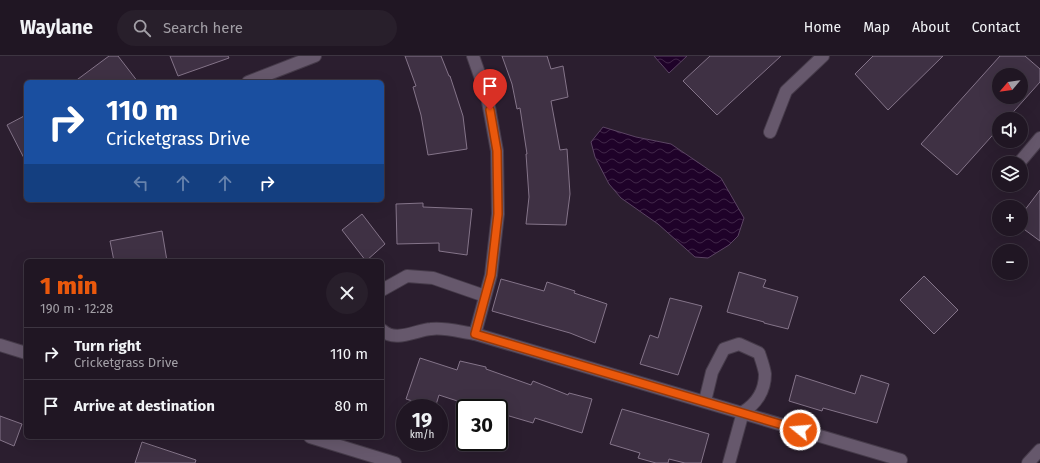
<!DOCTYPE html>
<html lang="en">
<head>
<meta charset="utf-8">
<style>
  :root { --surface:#201623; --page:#281f2b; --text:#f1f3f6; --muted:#a29fa6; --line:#3d3541; --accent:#ea580c }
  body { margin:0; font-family:"Fira Sans",sans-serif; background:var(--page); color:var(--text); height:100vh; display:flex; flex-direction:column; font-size:15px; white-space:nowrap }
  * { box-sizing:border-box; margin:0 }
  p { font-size:13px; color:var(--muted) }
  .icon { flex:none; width:22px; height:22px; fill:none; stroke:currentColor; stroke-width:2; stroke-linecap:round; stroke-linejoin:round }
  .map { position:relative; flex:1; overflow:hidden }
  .panel { position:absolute; left:24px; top:203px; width:360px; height:180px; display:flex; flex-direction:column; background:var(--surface); border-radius:6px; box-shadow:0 4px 16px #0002,0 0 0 1px var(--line) }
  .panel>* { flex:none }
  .guide { position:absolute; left:24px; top:24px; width:360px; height:122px; border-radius:6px; box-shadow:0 4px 16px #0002,0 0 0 1px var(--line); background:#1a4fa0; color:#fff; overflow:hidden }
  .needle { width:26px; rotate:241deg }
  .controls { position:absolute; left:992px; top:12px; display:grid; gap:8px }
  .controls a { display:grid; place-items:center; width:36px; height:36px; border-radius:50%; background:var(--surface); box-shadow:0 4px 16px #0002,0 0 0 1px var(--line); font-size:20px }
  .speed { position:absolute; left:396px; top:343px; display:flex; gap:8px; font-size:20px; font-weight:700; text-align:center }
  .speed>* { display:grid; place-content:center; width:52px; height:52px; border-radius:50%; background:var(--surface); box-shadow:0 4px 16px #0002,0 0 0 1px var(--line); line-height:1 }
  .speed small { font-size:10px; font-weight:400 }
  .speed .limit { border:2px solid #111; border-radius:6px; background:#fff; color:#111 }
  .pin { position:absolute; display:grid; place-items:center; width:34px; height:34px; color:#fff; margin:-41px -17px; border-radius:50% 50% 50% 0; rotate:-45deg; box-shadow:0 0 4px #0007 }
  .pin .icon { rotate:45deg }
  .me { position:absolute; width:44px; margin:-22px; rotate:287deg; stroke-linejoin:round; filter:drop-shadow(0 0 3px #0008) }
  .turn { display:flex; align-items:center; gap:14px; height:84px; padding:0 16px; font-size:18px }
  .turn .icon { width:52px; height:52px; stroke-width:2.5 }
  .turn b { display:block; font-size:28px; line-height:34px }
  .lanes { display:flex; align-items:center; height:38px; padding:0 16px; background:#0003; justify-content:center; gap:20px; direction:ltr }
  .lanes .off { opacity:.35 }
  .round { display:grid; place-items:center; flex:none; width:42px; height:42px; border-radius:21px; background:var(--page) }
  .overview { display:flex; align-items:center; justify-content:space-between; height:68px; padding:0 16px }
  h1 { font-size:24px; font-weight:800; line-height:30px; color:var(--accent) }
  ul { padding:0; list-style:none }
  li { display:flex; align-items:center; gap:12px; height:52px; padding:0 16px; border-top:1px solid var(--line) }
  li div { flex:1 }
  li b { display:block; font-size:15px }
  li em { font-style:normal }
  header { display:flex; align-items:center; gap:24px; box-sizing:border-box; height:56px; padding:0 20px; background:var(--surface); border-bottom:1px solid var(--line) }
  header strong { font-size:19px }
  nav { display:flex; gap:22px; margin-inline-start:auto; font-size:14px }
  .search { width:280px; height:36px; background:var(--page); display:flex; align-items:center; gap:10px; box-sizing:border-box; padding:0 14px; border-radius:22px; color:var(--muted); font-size:15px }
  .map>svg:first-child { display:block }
  .water { fill:url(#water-waves); stroke:#5b4463 }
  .building { fill:#3f3144; stroke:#847489; fill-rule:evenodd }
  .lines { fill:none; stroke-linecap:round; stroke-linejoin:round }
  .street-casing { stroke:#463b4a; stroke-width:14 }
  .secondary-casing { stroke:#463b4a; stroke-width:14 }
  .street { stroke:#66586c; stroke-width:12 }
  .secondary { stroke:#66586c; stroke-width:12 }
  .route-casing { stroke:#983908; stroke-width:10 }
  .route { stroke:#ea580c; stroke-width:7 }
</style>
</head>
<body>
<header>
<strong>Waylane</strong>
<div class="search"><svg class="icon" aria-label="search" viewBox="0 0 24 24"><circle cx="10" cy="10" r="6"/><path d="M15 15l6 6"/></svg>Search here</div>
<nav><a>Home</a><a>Map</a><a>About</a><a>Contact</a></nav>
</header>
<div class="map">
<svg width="1040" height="407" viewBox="0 0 1040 407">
  <defs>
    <pattern id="water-waves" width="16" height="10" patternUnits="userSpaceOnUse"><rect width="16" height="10" fill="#1f0229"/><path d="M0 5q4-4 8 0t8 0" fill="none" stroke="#402648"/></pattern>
  </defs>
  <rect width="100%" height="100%" fill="#2b1e2f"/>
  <g class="water">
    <path d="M654,0h33l-18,17z"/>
    <path d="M603,71l33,10 35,7 50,34 23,40 -6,18 -9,9 -21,13 -13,-1 -37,-33 -37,-26 -12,-14 -14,-27 -4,-15z"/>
  </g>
  <g class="building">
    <path d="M109,0h9l20,26h-64z"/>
    <path d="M170,0h58l1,2 -51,18z"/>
    <path d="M405,0h36l8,20h1l13,40 4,33 -39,6 -7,-40 -8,-28 3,-1z"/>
    <path d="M502,0h45l4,13 12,-3 5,31 -17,4 9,49 7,-1 3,45 -4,31 -40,-1 3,-27 -3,-43h1l-7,-46 -3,1 -5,-25z"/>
    <path d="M710,0h71l-64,59 -34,-34z"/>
    <path d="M873,0h70l-55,54 -33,-36z"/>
    <path d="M1000,0h25l15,13v13l-33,37h-8v9l-42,47 -36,-31zM999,19h22v22h-22z"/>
    <path d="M26,59v47l-19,-37z"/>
    <path d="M1040,134v51l-19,-14v-12z"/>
    <path d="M423,147v4l49,2 -5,46 -28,-4v-8l-42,1 -1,-40z"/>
    <path d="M362,158l23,30 -19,17 -24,-31z"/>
    <path d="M162,175l5,30h-53l-4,-20z"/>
    <path d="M739,216l27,8 -3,7 35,10 -10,32 -24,-6v-1l-37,-10z"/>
    <path d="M924,220l34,34 -24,24 -34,-34z"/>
    <path d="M501,223l43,12 3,-9 28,9 -1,2 33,11 -12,39 -25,-10 -78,-22z"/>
    <path d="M670,242l32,8 -24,69 -38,-11 10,-29 8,3z"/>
    <path d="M420,302l37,12 3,-9 26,6v2l45,16 2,-4 35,14 1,-2 23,6 -10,34 -47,-15 -2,5 -34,-10v-5h-20l-40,-13 -4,13 -29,-9z"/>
    <path d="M796,319l59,19 6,-19 28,9 -12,39 -54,-15 -1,3 -33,-10z"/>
    <path d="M622,353l87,25 -8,29h-16l-16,-4 -1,4h-12l-18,-5 2,-5 -30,-9z"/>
    <path d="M0,360l22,8 -8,22 -14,-6z"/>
    <path d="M142,386l54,18 -1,3h-60z"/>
  </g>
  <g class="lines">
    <g class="street-casing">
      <g id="street">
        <path d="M473,0l14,40 10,55 1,63 -7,61 -16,59"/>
        <path d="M248,26l67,-26"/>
        <path d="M770,76l16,-41 37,-35"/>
        <path d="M1019,107l21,-25"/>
        <path d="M382,234l25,-14 26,2 52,18"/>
        <path d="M382,274c13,13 34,0 49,-1 13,-2 30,3 44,5l426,126"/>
        <path d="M0,289l26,8"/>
        <path d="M705,345l7,-29 12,-23 15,-5 20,9c2,6 5,14 6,21 0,17 -9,30 -22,38l-14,51"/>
        <path d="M310,381l85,26"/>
      </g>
    </g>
    <g class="secondary-casing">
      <path id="secondary" d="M1028,407l12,-13"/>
    </g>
    <use href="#street" class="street"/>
    <use href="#secondary" class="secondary"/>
  </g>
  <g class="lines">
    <g class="route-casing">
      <path id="route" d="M490,54l7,41 1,63 -7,61 -16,59 325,96"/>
    </g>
    <use href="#route" class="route"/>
  </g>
</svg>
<div class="controls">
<a><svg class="needle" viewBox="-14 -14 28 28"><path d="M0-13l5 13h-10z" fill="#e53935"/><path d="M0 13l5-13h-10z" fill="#a29fa6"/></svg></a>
<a><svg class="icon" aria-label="sound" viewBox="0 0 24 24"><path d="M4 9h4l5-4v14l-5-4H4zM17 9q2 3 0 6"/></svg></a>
<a><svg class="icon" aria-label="layers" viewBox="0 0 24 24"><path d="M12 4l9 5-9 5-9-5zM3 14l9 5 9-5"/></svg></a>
<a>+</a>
<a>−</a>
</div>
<div class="speed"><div>19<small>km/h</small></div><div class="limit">30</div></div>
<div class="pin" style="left:490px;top:54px;background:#d93025"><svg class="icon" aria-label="arrive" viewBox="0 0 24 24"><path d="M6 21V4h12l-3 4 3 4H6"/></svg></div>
<svg class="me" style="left:800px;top:374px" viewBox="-20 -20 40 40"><circle r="17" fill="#ea580c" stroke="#fff" stroke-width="3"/><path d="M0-11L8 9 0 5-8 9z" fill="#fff"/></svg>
<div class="guide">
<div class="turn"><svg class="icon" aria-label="right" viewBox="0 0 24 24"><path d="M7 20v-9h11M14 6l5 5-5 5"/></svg><div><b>110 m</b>Cricketgrass Drive</div></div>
<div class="lanes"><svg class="icon off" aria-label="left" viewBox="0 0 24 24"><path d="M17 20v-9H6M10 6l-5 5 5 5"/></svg><svg class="icon off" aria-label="ahead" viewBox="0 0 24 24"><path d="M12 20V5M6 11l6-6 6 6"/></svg><svg class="icon off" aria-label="ahead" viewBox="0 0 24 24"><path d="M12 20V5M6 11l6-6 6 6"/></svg><svg class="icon" aria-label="right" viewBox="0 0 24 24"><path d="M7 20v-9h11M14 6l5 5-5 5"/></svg></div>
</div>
<section class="panel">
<div class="overview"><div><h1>1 min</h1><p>190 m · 12:28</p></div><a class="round"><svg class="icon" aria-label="close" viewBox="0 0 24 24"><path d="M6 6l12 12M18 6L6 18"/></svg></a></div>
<ul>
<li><svg class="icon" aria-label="right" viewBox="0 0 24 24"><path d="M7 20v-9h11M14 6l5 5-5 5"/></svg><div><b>Turn right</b><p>Cricketgrass Drive</p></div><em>110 m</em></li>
<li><svg class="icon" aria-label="arrive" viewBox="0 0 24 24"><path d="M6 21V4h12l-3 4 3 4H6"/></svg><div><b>Arrive at destination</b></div><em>80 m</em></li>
</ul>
</section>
</div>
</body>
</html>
